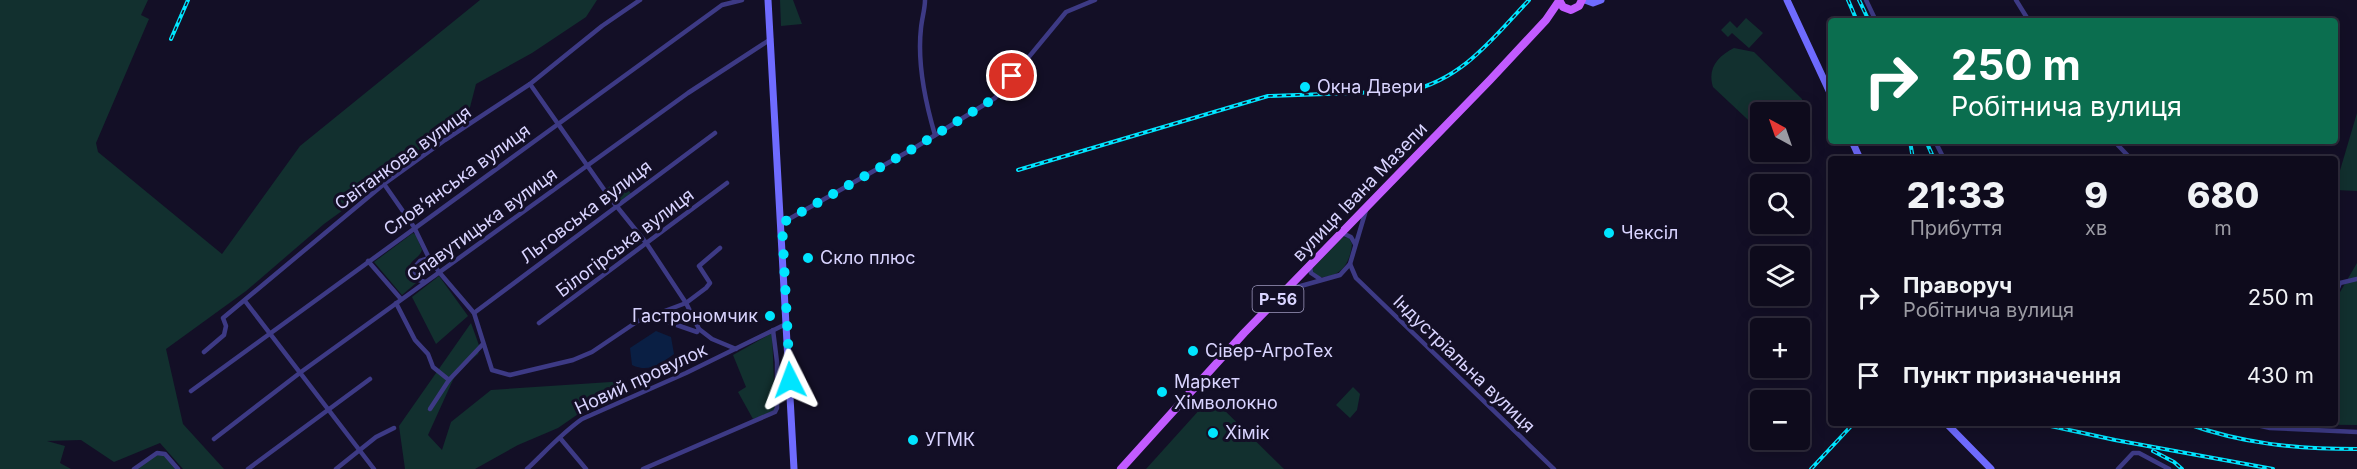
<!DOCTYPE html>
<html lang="uk">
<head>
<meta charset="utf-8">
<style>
  :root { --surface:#0e0b1c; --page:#1c1929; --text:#f1f3f6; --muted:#9b9ba3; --line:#2e2b3b }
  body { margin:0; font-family:Inter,sans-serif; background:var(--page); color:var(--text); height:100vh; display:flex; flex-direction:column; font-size:22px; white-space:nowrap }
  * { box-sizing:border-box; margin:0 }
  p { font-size:20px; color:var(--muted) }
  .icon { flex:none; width:33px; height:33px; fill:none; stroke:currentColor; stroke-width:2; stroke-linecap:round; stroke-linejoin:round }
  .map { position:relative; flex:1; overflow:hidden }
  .side { position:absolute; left:1828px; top:156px; width:510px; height:270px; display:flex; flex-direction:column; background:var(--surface); border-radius:6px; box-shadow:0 3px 15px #0003,0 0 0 2px var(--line) }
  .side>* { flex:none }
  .top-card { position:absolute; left:1828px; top:18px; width:510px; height:126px; border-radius:6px; box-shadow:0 3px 15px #0003,0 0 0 2px var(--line); background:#0b6e4f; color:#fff; overflow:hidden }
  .needle { width:39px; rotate:320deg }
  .fabs { position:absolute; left:1750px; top:102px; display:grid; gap:12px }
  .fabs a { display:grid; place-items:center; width:60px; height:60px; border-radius:6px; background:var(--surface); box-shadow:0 3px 15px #0003,0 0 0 2px var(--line); font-size:30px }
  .pin { position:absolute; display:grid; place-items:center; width:51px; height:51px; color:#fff; margin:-26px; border:3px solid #fff; border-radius:50%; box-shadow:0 2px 6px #0007 }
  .me { position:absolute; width:66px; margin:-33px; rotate:357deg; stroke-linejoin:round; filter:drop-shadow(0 0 4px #0008) }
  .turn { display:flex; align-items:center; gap:21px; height:126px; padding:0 24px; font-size:27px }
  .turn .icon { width:78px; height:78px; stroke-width:2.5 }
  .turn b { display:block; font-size:42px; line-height:51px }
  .eta { display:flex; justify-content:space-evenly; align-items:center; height:102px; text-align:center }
  .eta b { font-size:36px; font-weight:800; line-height:42px }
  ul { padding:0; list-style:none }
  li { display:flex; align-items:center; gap:18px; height:78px; padding:0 24px }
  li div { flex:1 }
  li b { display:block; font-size:22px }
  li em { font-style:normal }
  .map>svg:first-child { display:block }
  .green { fill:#12302f }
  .water { fill:#0a1f44 }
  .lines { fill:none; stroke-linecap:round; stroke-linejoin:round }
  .street { stroke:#3d3a85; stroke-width:4.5 }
  .secondary { stroke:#6f6bff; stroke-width:7 }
  .primary { stroke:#c25bff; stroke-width:8 }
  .rail-casing { stroke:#00e5ff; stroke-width:4 }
  .rail { stroke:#130f26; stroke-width:1.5; stroke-dasharray:4.5; stroke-linecap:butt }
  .route { stroke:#00e5ff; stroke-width:10; stroke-dasharray:0 18 }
  .poi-dot { fill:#00e5ff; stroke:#130f26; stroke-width:2 }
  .labels { text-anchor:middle; stroke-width:6; stroke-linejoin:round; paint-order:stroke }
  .shield { fill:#130f26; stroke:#9e99be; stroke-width:1.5 }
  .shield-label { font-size:16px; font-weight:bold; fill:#d9d4ff }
  .poi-label { font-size:18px; fill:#d9d4ff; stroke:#130f26; text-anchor:start }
  .street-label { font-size:18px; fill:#d9d4ff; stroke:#130f26 }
</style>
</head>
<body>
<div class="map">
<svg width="2357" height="469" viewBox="0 0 2357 469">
  <rect width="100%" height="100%" fill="#130f26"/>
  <g class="green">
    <path d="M0,0h148l-7,15 8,4 -53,124 2,9 124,102 78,-108 180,-146h117l-11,17 -54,36 -56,31 -8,31 -46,32 -43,37 -55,40 -78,67 -80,58 17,75 41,45h-41l-23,-26 -46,19 -33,-22 -34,1 18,5 -5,17 11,6h-71z"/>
    <path d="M780,0h13l9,24 -21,2z"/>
    <path d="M1746,18l17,15 -14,15 -17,-15 -4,4 -7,-7 9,-9 7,7z"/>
    <path d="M1734,48l20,4 48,47 3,14 -5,10v-11h-39v20l-48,-45c-6,-19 5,-31 21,-39z"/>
    <path d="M2357,113v78l-21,-1v-6z"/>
    <path d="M620,179l12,16 -12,7 -13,-14z"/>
    <path d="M413,233l3,2 6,15c-3,9 -11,8 -14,20l8,13 -14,12 -28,-33z"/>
    <path d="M1343,237l6,1 3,6c-2,19 -11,34 -33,33l-6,-5v-4z"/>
    <path d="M2357,263v162l-85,-1 64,-1v-124z"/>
    <path d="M439,276l29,40 -32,28 -24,-47z"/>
    <path d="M471,323l9,25 -2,6 -21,17 -29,64 14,15 9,-28 40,-32 135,-9 -68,47 -40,17 -43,24h-70l-6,-43z"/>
    <path d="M772,333l3,73 -2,6 -20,7 -15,-27 8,-5 -13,-32z"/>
    <path d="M1353,387l7,7 -3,16 -7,8 -14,-13z"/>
    <path d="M1211,397l73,72h-138z"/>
    <path d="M156,454l8,1 12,14h-40z"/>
  </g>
  <path class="water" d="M656,331l15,6 3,17c-14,10 -25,19 -42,11l-2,-17z"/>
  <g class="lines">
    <g class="street">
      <path d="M925,0c0,9 -3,18 -4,28 -4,35 4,73 14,107"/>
      <path d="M1866,0l10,21"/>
      <path d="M2016,0l13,21"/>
      <path d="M530,84l80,114 37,46 39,59 13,26 13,10 24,10"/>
      <path d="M1935,141l9,18"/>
      <path d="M2114,141l17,18"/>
      <path d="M384,184l30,43 15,31 10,14 35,41 18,57 18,5 63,-15 19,-8 46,-31 48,-18 20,-15 4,-5 -11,-17 21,-18"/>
      <path d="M782,223l134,-76 79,-49 71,-86 29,-12"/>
      <path d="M1342,233l9,4 4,7"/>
      <path d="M368,261l33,38"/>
      <path d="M1350,264l6,14 198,191"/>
      <path d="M1310,266l1,7 9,6"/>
      <path d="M425,282l-6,-2 -6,-11 7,-8 9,-3"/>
      <path d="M1290,289l50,-14 10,-11 16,-54"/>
      <path d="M2336,293l4,-10 17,-4"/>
      <path d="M245,301l129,168"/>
      <path d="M396,303l19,37 13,14 5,13 16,13"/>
      <path d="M474,313l241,-180"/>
      <path d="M651,316l46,16 2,-3"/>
      <path d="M539,323l188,-140"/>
      <path d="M204,352l20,-17 2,-9 -3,-8 161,-134 61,-44 85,-56 72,-58 38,-26"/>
      <path d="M191,391l531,-386 20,-5"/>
      <path d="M430,409l19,-29 34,-36"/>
      <path d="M2248,423l22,5 87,4"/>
      <path d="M560,438l26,31"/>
      <path d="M214,439l87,-67 387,-279 83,-54"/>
      <path d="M134,469l23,-16 8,1 13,15"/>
      <path d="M248,469l122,-90"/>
      <path d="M336,469l40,-32 18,-9"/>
      <path d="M527,469c18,-17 35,-36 55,-50l104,-46 100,-49"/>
      <path d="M643,469l132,-57 2,-4v-46l-4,-32"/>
      <path d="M2118,469l15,-16h6l30,16"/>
    </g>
    <g class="secondary">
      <path d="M768,0l26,469"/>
      <path d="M1585,0l8,3 8,-3"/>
      <path d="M1787,0l45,97"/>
      <path d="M1852,141l8,18"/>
      <path d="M1946,423l45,46"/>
    </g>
    <g class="primary">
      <path d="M1559,0l4,7 8,3 8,-4 3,-6"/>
      <path d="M1121,469l123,-136 246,-253 56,-60 13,-19"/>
    </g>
    <g class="rail-casing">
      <g id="rail">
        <path d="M1848,0l9,21"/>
        <path d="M1859,0l10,21"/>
        <path d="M171,39l17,-39"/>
        <path d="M1910,141l3,18"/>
        <path d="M1926,141l8,18"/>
        <path d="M1018,170l250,-74 141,-5c54,-12 84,-53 120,-91"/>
        <path d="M2037,423l78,17 158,29"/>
        <path d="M2185,423c58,21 111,26 172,26"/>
        <path d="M2153,451l21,11 8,7"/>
        <path d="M1811,469l43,-46"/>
      </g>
    </g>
    <use href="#rail" class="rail"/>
  </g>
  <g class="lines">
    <path class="route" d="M790,380l-8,-157 134,-76 79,-49 17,-22"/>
  </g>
  <g class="poi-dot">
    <circle cx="1305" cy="87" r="6"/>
    <circle cx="1609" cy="233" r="6"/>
    <circle cx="808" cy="258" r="6"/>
    <circle cx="770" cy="316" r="6"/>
    <circle cx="1193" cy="351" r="6"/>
    <circle cx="1162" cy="392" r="6"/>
    <circle cx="1213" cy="433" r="6"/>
    <circle cx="913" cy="440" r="6"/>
  </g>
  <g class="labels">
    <rect class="shield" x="1252.5" y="286" width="51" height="26" rx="4.5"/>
    <g class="shield-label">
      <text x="1278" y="305">Р-56</text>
    </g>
    <g class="poi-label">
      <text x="1317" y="93">Окна Двери</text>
      <text x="1621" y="239">Чексіл</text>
      <text x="820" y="264">Скло плюс</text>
      <text x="758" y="322" text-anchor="end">Гастрономчик</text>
      <text x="1205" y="357">Сівер-АгроТех</text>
      <text x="1174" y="388">Маркет<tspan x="1174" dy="21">Хімволокно</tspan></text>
      <text x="1225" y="439">Хімік</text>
      <text x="925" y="446">УГМК</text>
    </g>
    <g class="street-label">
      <text transform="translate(403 158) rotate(-36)" y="6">Світанкова вулиця</text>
      <text transform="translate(457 180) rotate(-36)" y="6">Словʼянська вулиця</text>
      <text transform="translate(1360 192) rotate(-46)" y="6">вулиця Івана Мазепи</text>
      <text transform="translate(586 212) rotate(-37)" y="6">Льговська вулиця</text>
      <text transform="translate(482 225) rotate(-36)" y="6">Славутицька вулиця</text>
      <text transform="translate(625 243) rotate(-37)" y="6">Білогірська вулиця</text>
      <text transform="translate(1464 364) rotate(44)" y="6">Індустріальна вулиця</text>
      <text transform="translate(641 379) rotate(-25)" y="6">Новий провулок</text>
    </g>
  </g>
</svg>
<div class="fabs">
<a><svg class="needle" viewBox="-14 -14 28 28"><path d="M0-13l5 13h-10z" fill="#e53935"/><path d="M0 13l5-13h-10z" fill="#9b9ba3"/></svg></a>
<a><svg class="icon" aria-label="search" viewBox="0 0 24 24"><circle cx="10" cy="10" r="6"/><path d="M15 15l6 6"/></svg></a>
<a><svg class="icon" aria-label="layers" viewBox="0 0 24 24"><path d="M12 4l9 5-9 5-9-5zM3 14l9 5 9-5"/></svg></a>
<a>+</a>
<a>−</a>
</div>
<div class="pin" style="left:1012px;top:76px;background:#d93025"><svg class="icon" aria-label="arrive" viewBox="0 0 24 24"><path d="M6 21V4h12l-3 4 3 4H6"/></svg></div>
<svg class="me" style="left:790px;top:380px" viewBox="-20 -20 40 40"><path d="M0-17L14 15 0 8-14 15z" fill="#00e5ff" stroke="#fff" stroke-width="4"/></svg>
<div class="top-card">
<div class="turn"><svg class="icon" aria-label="right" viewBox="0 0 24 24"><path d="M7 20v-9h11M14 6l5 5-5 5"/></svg><div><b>250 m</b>Робітнича вулиця</div></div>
</div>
<section class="side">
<div class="eta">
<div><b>21:33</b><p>Прибуття</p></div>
<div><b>9</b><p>хв</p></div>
<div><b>680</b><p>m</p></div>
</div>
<ul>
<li><svg class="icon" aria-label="right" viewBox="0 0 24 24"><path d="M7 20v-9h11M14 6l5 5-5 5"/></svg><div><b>Праворуч</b><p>Робітнича вулиця</p></div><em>250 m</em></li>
<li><svg class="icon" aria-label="arrive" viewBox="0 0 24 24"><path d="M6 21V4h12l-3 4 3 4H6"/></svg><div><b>Пункт призначення</b></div><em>430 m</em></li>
</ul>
</section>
</div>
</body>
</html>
